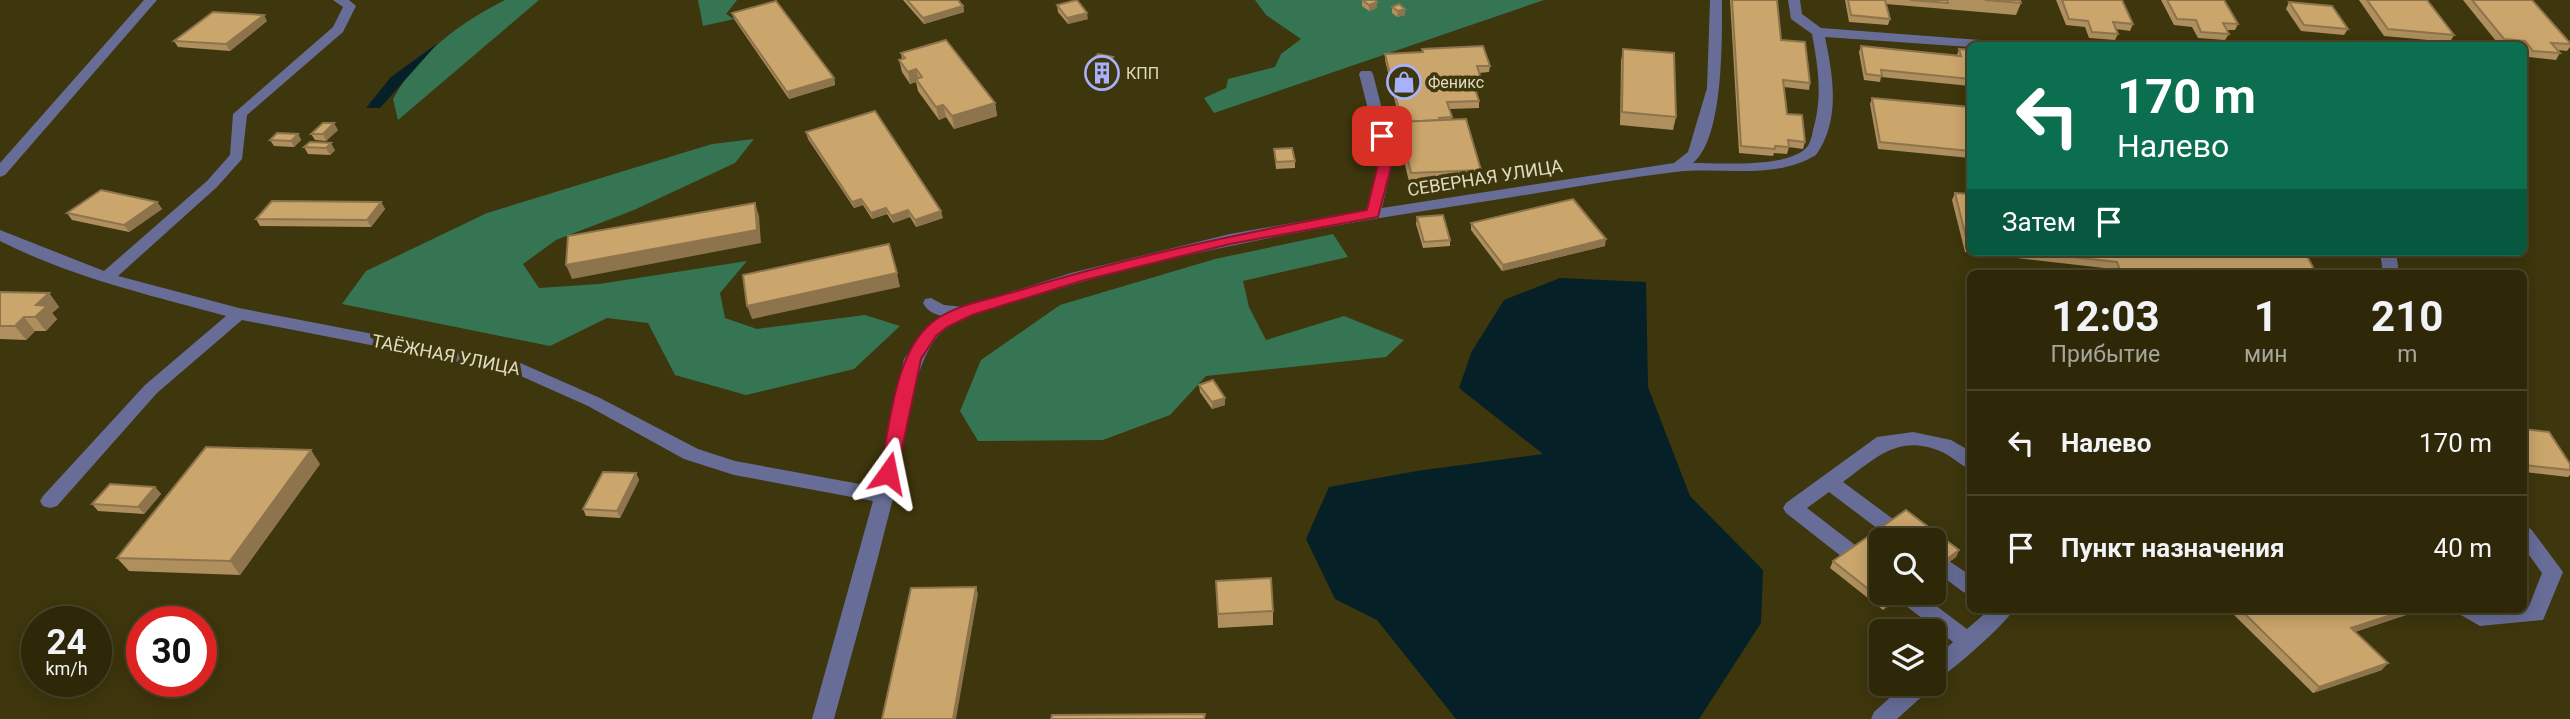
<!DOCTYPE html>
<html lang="ru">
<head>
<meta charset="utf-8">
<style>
  :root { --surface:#2e2809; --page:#3a3417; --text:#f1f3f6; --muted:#a7a69c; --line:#49442a }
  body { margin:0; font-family:Roboto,sans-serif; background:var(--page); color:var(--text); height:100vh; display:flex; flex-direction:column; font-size:26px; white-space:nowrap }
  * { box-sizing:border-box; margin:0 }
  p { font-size:23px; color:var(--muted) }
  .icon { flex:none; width:38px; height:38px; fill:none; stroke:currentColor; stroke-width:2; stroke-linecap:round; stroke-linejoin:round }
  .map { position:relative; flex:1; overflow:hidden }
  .sheet { position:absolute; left:1967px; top:270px; width:560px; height:343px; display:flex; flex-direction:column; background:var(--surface); border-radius:10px; box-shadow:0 4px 18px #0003,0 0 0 2px var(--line) }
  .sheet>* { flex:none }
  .banner { position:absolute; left:1967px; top:42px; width:560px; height:214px; border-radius:10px; box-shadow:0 4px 18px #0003,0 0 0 2px var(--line); background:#0b6e4f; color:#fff; overflow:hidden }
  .buttons { position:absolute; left:1869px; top:528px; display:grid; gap:14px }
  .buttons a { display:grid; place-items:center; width:77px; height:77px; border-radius:10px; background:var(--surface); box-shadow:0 4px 18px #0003,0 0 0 2px var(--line); font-size:35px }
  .speed { position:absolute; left:21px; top:606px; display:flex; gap:14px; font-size:35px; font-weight:700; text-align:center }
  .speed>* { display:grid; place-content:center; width:91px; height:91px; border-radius:50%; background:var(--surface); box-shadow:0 4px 18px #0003,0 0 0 2px var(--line); line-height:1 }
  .speed small { font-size:18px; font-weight:400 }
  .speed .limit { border:10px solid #d22; background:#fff; color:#111 }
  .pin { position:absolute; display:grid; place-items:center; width:60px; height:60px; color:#fff; margin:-30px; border-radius:14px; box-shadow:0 4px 10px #0006 }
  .me { position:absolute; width:77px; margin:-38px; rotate:12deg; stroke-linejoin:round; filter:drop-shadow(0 0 5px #0008) }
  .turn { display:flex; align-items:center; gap:24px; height:147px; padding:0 35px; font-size:32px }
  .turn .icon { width:91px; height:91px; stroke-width:2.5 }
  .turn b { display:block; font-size:49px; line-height:60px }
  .then { display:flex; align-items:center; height:66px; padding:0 35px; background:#0003; gap:14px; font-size:26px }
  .eta { display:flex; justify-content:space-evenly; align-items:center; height:119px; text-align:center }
  .eta b { font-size:42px; font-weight:700; line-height:49px }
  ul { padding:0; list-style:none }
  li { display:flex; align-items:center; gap:21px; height:105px; padding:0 35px; border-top:2px solid var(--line) }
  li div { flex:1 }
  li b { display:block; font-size:26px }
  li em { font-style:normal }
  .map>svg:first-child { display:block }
  .forest { fill:#357553 }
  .water { fill:#052027 }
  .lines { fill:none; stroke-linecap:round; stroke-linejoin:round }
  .minor { fill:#676d97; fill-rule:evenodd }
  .wall { fill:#af8f5d }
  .shaded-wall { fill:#8e744c }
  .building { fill:#cba66c; stroke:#8e744c; stroke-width:2 }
  .route { fill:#e11d48; stroke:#92132f; stroke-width:2 }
  .labels { text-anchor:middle; stroke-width:7; stroke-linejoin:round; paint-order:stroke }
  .far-poi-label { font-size:16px; fill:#e1dbc0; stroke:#3e360c; text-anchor:start }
  .street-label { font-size:18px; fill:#e1dbc0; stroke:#3e360c }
</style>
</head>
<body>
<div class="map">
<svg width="2570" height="719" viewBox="0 0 2570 719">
  <rect width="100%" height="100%" fill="#3e360c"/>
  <g class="forest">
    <path d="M505,0h34l-141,120 -5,-21c24,-45 67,-76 112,-99z"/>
    <path d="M698,0h39l-11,14 8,5 -31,7z"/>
    <path d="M1255,0h289l-330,113 -10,-15 22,-10 2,-9 47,-12 6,-13 20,-15 -35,-24z"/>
    <path d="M754,139l-19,24 -101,47 -78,30 -33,24 16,24 60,-4 148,-23 -27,32 5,25 32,11 108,-14 35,11 -46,43 -108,26 -71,-20 -27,-52 -41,-5 -57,28 -208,-42 24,-33 121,-58 225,-69z"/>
    <path d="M1333,234l15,23 -105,24 6,26 17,33 78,-24 60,24 -18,17 -180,19 -36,39 -67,25 -125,1 -18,-30 21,-51 79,-55 155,-46z"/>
  </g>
  <g class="water">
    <path d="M438,43l-58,65h-14l25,-31z"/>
    <path d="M1560,278l86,4 2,105 42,109 73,74 -2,53 -62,96h-243l-79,-99 -42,-21 -29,-60 23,-52 88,-16 126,-17 -84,-66 13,-37 32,-51z"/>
  </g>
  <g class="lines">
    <g class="minor">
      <path d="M144,0h13l-152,175 -5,2v-14z"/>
      <path d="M333,0h16l7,6 -13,26 -96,83 -5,44 -25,28 -99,89 121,32 279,54 82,36 98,51 37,12 141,26 28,-128 21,-31 19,-12c-9,-1 -17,-5 -21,-13l2,-4 6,-1 13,7 20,2 107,-34 159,-39 136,-24 14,-54 -21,-82 2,-3h10l2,3 21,82 -12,52 292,-45 14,-11 19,-64 3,-88h12c0,38 2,138 -29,163 27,0 91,5 112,-14 5,-4 7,-13 8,-19 10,-34 5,-63 -1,-96l-21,-15 -3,-19h12l2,14 19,14 186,14 6,4 -43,1 -145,-10c8,39 16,83 -9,118 -43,26 -94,11 -141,17 -67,8 -134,21 -200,31 -151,23 -301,49 -447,95 -29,9 -76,16 -94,43 -26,38 -30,111 -41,157 -18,74 -39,147 -59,221h-22l61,-218 -139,-26 -50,-16 -96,-53 -74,-33 -272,-53 -85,73 -100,113 -7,2 -7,-2 -3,-5 3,-5 102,-111 81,-69c-77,-21 -155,-39 -226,-75v-11l104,41 103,-90 23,-26 3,-41 100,-87 10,-20z"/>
      <path d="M2380,252h16l3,21h-16z"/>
      <path d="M1913,432l38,8 19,11v18c-9,-3 -17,-12 -28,-17 -43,-19 -66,6 -99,30l73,54 3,5h-25l-65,-49 -22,16 74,57v19l-7,-2 -88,-69 -3,-5 3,-5 91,-66z"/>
      <path d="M2524,526l7,3 32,43 -20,48 -63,6 -19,-11 -3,-6h66v-3h5l13,-33 -18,-25z"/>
      <path d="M1934,551l36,24v19l-7,-2 -29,-22z"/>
      <path d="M1894,593h25l48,36 23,-20h24c-6,13 -67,67 -80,72v-22l19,-17 -56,-43z"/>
      <path d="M1905,684h26l-3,7 -31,28h-26l3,-7z"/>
    </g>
  </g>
  <g class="wall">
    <path d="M903,0h55l5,6 1,6 -40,12z"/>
    <path d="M1362,0l15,2v6l-8,3 -7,-5z"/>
    <path d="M1730,0h47l4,40 29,43 -1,7 -25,-3 3,27 18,28 -2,7 -14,-2 -2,7 -13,-1 -1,3 -34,-3z"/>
    <path d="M1845,0h175l1,3 -5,12 -130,-11 4,15 -2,6 -39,-3z"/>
    <path d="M2056,0h66l11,24 -3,7 -14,-2 2,5 -3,6 -26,-2 -4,-11 -19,-2z"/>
    <path d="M2161,0h63l14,24 -3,6h-9l3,4 -4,6 -27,-2 -6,-11 -18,-2z"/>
    <path d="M2359,0h68l27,35 -4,7 -66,-6z"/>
    <path d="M2463,0h69l38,43v4l-3,4 -9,-1 2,3 -4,7 -27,-3 -5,-6v-5h-24z"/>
    <path d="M2289,2l59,27 -4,6 -43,-4 -15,-22z"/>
    <path d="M1057,5l31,14 -20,5 -10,-12z"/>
    <path d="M1392,7l13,2v6l-8,2 -5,-4z"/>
    <path d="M732,13l102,65 1,7 -46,14 -55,-80z"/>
    <path d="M267,21l-37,30 -52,-4 -4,-6z"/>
    <path d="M1861,46l96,9 2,-6 11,1v36l-89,-9 -1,5 -16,-2 -5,-28z"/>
    <path d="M1422,49l68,17 -1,6 -10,1 3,9 -1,6h-6l4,13v7l-30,1 3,11 29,50 -1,13 -70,3 -12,-51 1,-13h1l-15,-62v-6l37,-2z"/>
    <path d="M1623,49l53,68 -3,13 -53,-5 1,-64z"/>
    <path d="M901,53l94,50 2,13 -43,13 -8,-12 -7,3 -21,-29 -2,-9 -6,2 -8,-12 -3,-12 3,-1z"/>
    <path d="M1089,64l25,6 -8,10 -16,-3z"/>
    <path d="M1872,98l98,9v51l-92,-9 -8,-45z"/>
    <path d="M338,130l-12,11 -11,-1 -4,-6z"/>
    <path d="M806,132l137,86 -27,9 -6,-10 -17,6 -6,-9 -15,5 -9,-14 -9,3 -46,-69z"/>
    <path d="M298,134l3,6 -7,7 -20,-1 -4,-6z"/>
    <path d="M310,142l25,8 -5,5 -22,-1 -4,-7z"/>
    <path d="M1274,149l21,12v7l-19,1z"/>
    <path d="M1955,193l15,1v58h335l11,21h-201l-2,-4 -148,-17 -13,-52z"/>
    <path d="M157,202l5,7 -33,23 -57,-12 -5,-7z"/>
    <path d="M381,202l4,7 -14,18 -111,-1 -4,-7z"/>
    <path d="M1417,217l33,23v6l-27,2 -7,-24z"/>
    <path d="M1471,223l134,23 -103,25 -31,-41z"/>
    <path d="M0,292l49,1 10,14 -7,6 5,6 -11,12h-11l-9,9 -26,-1z"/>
    <path d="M1199,385l26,13v7l-13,4 -12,-17z"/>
    <path d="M2524,429l46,35v11l-2,2 -44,-5z"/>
    <path d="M320,464l-80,111 -111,-4 -12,-13z"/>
    <path d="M636,473l3,7 -19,38 -34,-2 -3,-7z"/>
    <path d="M155,487l6,7 -17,20 -46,-3 -6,-7z"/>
    <path d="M1906,510l53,40 -3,7 -22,16v-32h-53v52h25l-23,17 -53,-42 3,-7z"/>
    <path d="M1216,581l57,30v14l-55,3z"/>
    <path d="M2228,609h192l-2,2 -63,21 27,38 -69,23z"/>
  </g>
  <g class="shaded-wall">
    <path d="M1377,2v6l-8,3v-6z"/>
    <path d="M963,6l1,6 -40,12 -1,-6z"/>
    <path d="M1405,9v6l-8,2 1,-6z"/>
    <path d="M1087,13l1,6 -20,5 -1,-6z"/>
    <path d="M264,15l3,6 -37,30 -4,-7z"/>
    <path d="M1113,57l1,13 -8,10 -1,-13z"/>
    <path d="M916,69l3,13 -3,-3v3l-6,2 -2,-12z"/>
    <path d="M834,78l1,7 -46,14 -2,-7z"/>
    <path d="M995,103l2,13 -43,13 -2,-13z"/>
    <path d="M943,105l3,12 -7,3 -3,-13z"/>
    <path d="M334,123l4,7 -12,11 -3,-7z"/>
    <path d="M298,134l3,6 -7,7 -3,-6z"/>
    <path d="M331,143l4,7 -5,5 -4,-7z"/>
    <path d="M861,199l2,6 -9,3 -2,-6z"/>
    <path d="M157,202l5,7 -33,23 -5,-7z"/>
    <path d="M381,202l4,7 -14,18 -4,-7z"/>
    <path d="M755,203l4,13 2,27 -189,36 -6,-14z"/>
    <path d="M886,208l1,6 -15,5 -1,-6z"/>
    <path d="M908,210l2,7 -17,6 -2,-7z"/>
    <path d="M941,211l2,7 -27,9 -1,-7z"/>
    <path d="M1606,239l-1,7 -103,25 1,-6z"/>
    <path d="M897,273l3,14 -148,32 -5,-13z"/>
    <path d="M49,293l10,14 -7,6 5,6 -11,12 -11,-14 1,-12z"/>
    <path d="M24,317l11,14 -9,9 -11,-14z"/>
    <path d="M1225,398v7l-13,4v-7z"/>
    <path d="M311,450l9,14 -80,111 -10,-14z"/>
    <path d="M636,473l3,7 -19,38 -3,-7z"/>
    <path d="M155,487l6,7 -17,20 -6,-7z"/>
    <path d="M1959,550l-3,7 -22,16v-4z"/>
    <path d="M976,587l2,7 -22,125h-3z"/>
    <path d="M1900,593h6l-23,17 3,-7z"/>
    <path d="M2410,609h10l-2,2 -73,24 6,-7z"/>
    <path d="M2388,663l-6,7 -69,23 6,-6z"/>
  </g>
  <g class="building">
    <path d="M907,0h51l5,6 -40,12z"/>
    <path d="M1077,0l10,13 -20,5 -10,-13z"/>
    <path d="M1362,0h13l2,2 -8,3z"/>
    <path d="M1732,0h45l4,40 24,2 5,41 -27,-3 4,34 15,1 3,27 -17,-2 1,7 -14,-1v3l-34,-3z"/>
    <path d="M1848,0h37l5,19 -39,-4z"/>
    <path d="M1910,0h37l1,3z"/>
    <path d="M1985,0h35l1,3z"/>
    <path d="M2062,0h60l11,24 -20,-2 5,12 -26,-2 -4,-11 -19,-2z"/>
    <path d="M2167,0h57l14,24 -15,-1 6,11 -28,-2 -5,-12 -19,-1z"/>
    <path d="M2367,0h60l27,35 -66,-6z"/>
    <path d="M2472,0h60l38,43v1l-19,-1 9,10 -27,-2 -8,-10 -21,-2z"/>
    <path d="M776,1l58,77 -47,14 -55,-79z"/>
    <path d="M2289,2l43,4 16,23 -44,-4z"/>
    <path d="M1399,4l6,5 -7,2 -6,-4z"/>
    <path d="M213,12l51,3 -38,29 -52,-3z"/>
    <path d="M946,40l49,63 -43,13 -9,-11 -7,2 -20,-28 6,-2 -6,-8 -8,3 -9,-12 6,-2 -4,-5z"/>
    <path d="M1483,46l7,20h-13l5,16h-9l6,19 -32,1 5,15 -13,1 1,2 -38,2 -17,-68 38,-2 -1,-3z"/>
    <path d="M1861,46l100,10 -2,-7 11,1v29l-89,-9 1,6 -16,-2z"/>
    <path d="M1623,49l51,4 2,64 -54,-5z"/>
    <path d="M1098,54l15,3 -8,10 -16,-3z"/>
    <path d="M1872,98l98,9v44l-90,-9z"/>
    <path d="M875,111l66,100 -26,9 -7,-10 -17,6 -5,-8 -15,5 -10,-14 -9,3 -46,-70z"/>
    <path d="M1466,119l15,51 -70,3 -12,-51z"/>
    <path d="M323,123h11l-11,11h-12z"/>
    <path d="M277,133l21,1 -7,7 -21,-1z"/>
    <path d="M310,142l21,1 -5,5 -22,-1z"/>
    <path d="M1292,148l3,13 -19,1 -2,-13z"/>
    <path d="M101,190l56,12 -33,23 -57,-12z"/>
    <path d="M1955,193l15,1v52l-2,-1z"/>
    <path d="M1573,199l33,40 -103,26 -32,-42z"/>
    <path d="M272,201l109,1 -14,18 -111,-1z"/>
    <path d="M755,203l2,27 -191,35 2,-29z"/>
    <path d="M1443,215l7,25 -26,2 -7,-25z"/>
    <path d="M889,244l8,29 -150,33 -4,-31z"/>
    <path d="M2026,252h279l11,21h-88l-32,-4 1,4h-76l-4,-11z"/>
    <path d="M0,292l49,1 -13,12 11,1 -12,11h-11l-9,9h-15z"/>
    <path d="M1213,380l12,18 -13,4 -13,-17z"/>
    <path d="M2524,429l25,3 21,32v6l-46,-5z"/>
    <path d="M206,447l105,3 -81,111 -113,-3z"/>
    <path d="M603,472l33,1 -19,38 -34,-2z"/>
    <path d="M110,484l45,3 -17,20 -46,-3z"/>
    <path d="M1906,510l53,40 -25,19v-28h-53v52h19l-14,10 -53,-42z"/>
    <path d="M1271,578l2,33 -55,3 -2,-33z"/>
    <path d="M976,587l-23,132h-71l29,-131z"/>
    <path d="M2240,609h170l-59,19 37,35 -69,24z"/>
    <path d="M1205,714l-1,5h-153l1,-4z"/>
  </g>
  <path class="route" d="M1382,132l6,4 6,20 -16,61 -148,27 -149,37 -109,34 -25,12 -11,9 -15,23 -24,114 -2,5h-13l-2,-5c9,-43 14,-113 46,-145 21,-22 60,-28 88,-36 116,-36 233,-60 353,-82l13,-54 -5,-20z"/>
  <defs>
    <g id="building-ring" transform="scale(1.75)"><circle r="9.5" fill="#3e360c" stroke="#a7b1fc" stroke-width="1.5"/><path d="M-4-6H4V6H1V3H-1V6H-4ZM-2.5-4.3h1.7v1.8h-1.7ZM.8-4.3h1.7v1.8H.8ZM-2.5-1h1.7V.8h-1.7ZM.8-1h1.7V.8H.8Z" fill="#a7b1fc"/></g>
    <g id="shop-ring" transform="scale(1.75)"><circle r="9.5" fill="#3e360c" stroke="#a7b1fc" stroke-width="1.5"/><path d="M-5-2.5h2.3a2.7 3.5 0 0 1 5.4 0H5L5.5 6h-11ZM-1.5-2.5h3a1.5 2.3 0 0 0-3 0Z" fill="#a7b1fc"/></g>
  </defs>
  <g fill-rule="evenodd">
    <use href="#building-ring" x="1102" y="73"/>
    <use href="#shop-ring" x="1404" y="82"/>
  </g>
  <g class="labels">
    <g class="far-poi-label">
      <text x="1126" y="79">КПП</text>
      <text x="1428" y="88">Феникс</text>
    </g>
    <g class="street-label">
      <text transform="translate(1485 178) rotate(-9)" y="6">СЕВЕРНАЯ УЛИЦА</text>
      <text transform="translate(446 355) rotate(11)" y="6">ТАЁЖНАЯ УЛИЦА</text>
    </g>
  </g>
</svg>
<div class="buttons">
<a><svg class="icon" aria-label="search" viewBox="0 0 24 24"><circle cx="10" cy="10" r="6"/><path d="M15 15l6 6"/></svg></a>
<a><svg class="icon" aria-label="layers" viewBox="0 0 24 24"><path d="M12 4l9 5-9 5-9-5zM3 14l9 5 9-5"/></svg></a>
</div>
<div class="speed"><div>24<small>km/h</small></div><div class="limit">30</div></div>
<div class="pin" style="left:1382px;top:136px;background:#d93025"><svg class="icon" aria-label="arrive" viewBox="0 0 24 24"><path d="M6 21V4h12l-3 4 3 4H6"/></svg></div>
<svg class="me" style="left:888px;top:473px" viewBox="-20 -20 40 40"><path d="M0-17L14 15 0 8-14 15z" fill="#e11d48" stroke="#fff" stroke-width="4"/></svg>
<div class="banner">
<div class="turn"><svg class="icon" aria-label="left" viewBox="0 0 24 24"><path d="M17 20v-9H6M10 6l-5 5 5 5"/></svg><div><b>170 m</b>Налево</div></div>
<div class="then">Затем<svg class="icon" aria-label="arrive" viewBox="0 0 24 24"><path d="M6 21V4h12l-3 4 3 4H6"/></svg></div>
</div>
<section class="sheet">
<div class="eta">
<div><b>12:03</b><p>Прибытие</p></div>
<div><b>1</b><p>мин</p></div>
<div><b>210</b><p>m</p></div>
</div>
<ul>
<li><svg class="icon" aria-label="left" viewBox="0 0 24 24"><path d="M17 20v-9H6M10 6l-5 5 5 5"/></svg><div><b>Налево</b></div><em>170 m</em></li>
<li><svg class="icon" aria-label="arrive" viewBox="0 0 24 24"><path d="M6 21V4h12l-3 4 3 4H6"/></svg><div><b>Пункт назначения</b></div><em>40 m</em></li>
</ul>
</section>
</div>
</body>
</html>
